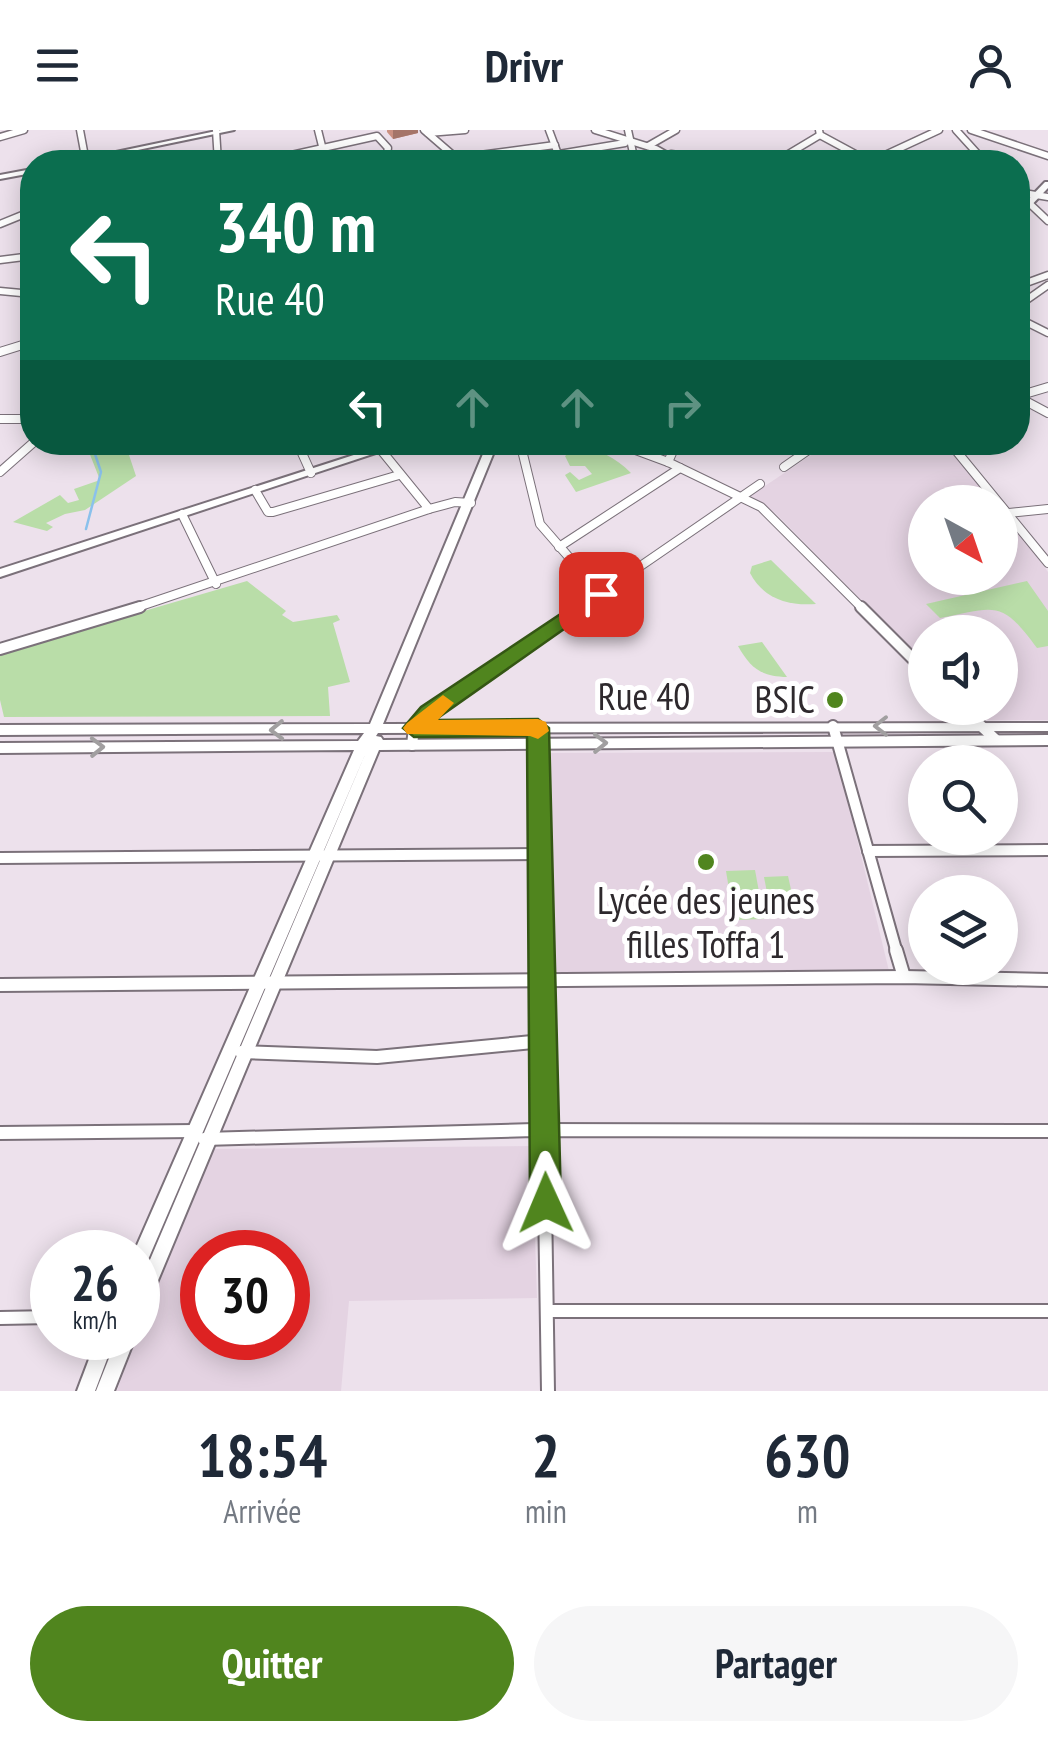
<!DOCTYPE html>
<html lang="fr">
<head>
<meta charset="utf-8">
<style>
  :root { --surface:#fff; --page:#f6f6f7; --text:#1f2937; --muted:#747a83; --accent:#50851e }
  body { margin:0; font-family:"PT Sans Narrow",sans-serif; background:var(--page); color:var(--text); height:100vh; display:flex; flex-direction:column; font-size:38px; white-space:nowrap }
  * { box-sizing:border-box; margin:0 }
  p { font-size:32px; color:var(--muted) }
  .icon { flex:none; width:55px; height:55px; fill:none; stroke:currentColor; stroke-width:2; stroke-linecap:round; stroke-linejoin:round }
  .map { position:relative; height:1261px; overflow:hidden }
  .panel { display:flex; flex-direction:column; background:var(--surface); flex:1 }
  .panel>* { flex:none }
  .top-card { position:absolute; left:20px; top:20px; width:1010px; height:305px; border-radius:40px; box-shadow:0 5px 25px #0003; background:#0b6e4f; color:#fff; overflow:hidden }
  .needle { width:65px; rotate:140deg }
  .tools { position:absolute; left:908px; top:355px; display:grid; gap:20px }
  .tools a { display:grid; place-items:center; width:110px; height:110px; border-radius:50%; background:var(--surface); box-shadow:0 5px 25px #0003; font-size:50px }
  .speed { position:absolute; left:30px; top:1100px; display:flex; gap:20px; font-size:50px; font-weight:700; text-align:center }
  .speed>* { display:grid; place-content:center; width:130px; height:130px; border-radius:50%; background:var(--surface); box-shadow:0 5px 25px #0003; line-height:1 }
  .speed small { font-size:25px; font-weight:400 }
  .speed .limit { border:15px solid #d22; background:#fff; color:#111 }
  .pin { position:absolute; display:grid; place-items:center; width:85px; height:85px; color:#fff; margin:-42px; border-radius:20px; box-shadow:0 5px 15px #0006 }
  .me { position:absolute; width:110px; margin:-55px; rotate:359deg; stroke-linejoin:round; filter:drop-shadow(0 0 8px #0008) }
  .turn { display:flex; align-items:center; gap:35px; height:210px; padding:0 30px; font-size:45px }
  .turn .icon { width:130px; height:130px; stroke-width:2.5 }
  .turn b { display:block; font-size:70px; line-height:85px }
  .lanes { display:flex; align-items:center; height:95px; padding:0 30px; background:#0003; justify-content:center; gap:50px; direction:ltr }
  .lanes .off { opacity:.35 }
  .eta { display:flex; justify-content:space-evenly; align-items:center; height:170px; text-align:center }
  .eta b { font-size:60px; font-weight:700; line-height:70px }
  .action { display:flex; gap:20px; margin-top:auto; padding:20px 30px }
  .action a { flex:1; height:115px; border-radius:60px; background:var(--accent); color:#fff; font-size:40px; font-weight:700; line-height:115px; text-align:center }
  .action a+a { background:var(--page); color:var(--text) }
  header { display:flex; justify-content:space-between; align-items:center; height:130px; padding:0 30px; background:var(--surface); font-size:45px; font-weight:700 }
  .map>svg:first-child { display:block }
  .built { fill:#e4d3e2; fill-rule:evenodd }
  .green { fill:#b9dda8 }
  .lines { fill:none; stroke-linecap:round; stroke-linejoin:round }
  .stream { stroke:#8ac1ec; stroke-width:2.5 }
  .minor-far3-casing { stroke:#7b717a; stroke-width:9 }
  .minor-far2-casing { stroke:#7b717a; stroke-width:10 }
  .minor-far1-casing { stroke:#7b717a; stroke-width:14 }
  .minor-casing { stroke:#7b717a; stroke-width:16 }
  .major-casing { stroke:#7b717a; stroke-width:4 }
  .minor-far3 { stroke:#fff; stroke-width:6 }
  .minor-far2 { stroke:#fff; stroke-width:8 }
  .minor-far1 { stroke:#fff; stroke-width:10 }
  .minor { stroke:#fff; stroke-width:12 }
  .major { fill:#fff; fill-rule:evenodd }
  .wall { fill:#cc9182 }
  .shaded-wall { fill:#a6766a }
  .oneway { stroke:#a19fa0 }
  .route { fill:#50851e; stroke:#345614; stroke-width:2.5 }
  .slow { fill:#f59e0b }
  .poi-dot { fill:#50851e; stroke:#fff; stroke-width:4 }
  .labels { text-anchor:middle; stroke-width:10; stroke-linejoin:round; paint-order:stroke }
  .street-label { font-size:38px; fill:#2e292d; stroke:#fff }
  .poi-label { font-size:38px; fill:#2e292d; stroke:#fff; text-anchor:end }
</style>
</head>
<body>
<header><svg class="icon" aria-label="menu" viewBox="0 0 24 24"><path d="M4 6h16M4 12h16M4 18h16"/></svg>Drivr<svg class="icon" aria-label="person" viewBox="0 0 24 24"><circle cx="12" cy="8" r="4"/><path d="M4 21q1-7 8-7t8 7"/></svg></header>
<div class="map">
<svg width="1048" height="1261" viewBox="0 0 1048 1261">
  <rect width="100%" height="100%" fill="#ede1ec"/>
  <g class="built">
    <path d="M829,313h116l51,59h-71v76h75v-70l48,64v148h-66l-13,-12h31v-76h-75v32l-150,-151 -25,-17z"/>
    <path d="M836,622l53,219 -334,1 -10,-219z"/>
    <path d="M532,1016l5,152 -188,3 -8,90h-224l28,-86 63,-156zM202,1122h86v86h-86z"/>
  </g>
  <g class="green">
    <path d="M70,312l55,1 11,33 -51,34 -20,4 -19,9 7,4 -6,4 -34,-9 47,-27 8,8 11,-3 -5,-11 26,-9 -13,-33 -13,5 -6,-4z"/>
    <path d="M578,316c20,2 38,12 53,27l-55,19 -11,-17 5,-3 9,8 13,-6 -7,-8h-15l-5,-10z"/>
    <path d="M771,430l45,44c-26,2 -52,-4 -66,-31l2,-7z"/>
    <path d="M247,451l39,30 -4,4 11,7 44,-7 3,5 -7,3 17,59 -22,5 2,29 -326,1 -4,-17v-47z"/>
    <path d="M1027,451l21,30v35l-11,2c-36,-49 -41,-41 -97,-30l-14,-14z"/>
    <path d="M762,512l25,35c-26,-1 -36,-8 -49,-31z"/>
    <path d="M755,740l9,49 -30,1 -8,-49z"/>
    <path d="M788,746l8,36 -25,1 -7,-36z"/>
  </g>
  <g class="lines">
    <path class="stream" d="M86,399l15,-57 -10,-30"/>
    <g class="minor-far3-casing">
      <g id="minor-far3">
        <path d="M80,0l6,32"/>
        <path d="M216,0l2,32"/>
        <path d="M318,0l8,32"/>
        <path d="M424,0l37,32"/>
        <path d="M549,0l12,32"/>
        <path d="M595,0l61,19 23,13"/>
        <path d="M628,0l7,32"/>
        <path d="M819,0l1,5 50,27 69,-32"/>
        <path d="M956,0l29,32"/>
        <path d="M971,0l77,26"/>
        <path d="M428,3l37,-3"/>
        <path d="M0,7l24,-7"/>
        <path d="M648,16l28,-16"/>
        <path d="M559,24l66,-11"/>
        <path d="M671,24l63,8"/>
        <path d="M457,28l98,-13"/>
        <path d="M260,32l117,-26 11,12 -3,14"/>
        <path d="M775,32l45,-27"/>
        <path d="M1018,62l30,5"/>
        <path d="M1029,73l19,18"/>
        <path d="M0,94l32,-13"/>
        <path d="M0,130l32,-4"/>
        <path d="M1018,156l30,-11"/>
        <path d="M0,161l32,3"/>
        <path d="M1018,176l30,-21"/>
        <path d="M1018,188l30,15"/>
      </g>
    </g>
    <g class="minor-far2-casing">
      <g id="minor-far2">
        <path d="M0,222l32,-10"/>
        <path d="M1018,266l30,-9"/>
        <path d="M1018,267l30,16"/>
        <path d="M0,289h32"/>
        <path d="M297,312l14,31"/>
        <path d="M520,312l20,82 61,70"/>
        <path d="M614,312l54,20 93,45 102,102"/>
        <path d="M949,312l99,121"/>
        <path d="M381,320l48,59"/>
        <path d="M668,332l9,-20"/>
        <path d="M784,337l36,-25"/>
        <path d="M0,342l34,-30"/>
        <path d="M255,360l13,22h5l126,-37"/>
        <path d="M1009,383l39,-4"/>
        <path d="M182,384l34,70"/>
        <path d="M559,417l121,-79"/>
        <path d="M132,479l297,-100 26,-7 16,1"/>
        <path d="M578,479l182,-125"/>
      </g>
    </g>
    <g class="minor-far1-casing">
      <g id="minor-far1">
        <path d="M861,477l64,64"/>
        <path d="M0,519l140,-42"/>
        <path d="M962,578l34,32"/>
        <path d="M833,596l64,227"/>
        <path d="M538,597l3,226"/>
        <path d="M412,615l2,-17 15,-16 153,-105"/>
        <path d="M868,721l180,-1"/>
        <path d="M0,728l540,-4"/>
      </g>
    </g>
    <g class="minor-casing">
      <g id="minor">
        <path d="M541,820l7,441"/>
        <path d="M896,820l8,27"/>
        <path d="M0,855l904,-8 144,3"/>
        <path d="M241,922l136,5 166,-16"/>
        <path d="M0,1003l195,-2"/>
        <path d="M204,1009l330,-9 514,1"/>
        <path d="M547,1181h501"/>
        <path d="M0,1188l52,-1"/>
      </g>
    </g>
    <g class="major-casing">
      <g id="major">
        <path d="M221,0h13l-154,32h-12z"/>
        <path d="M32,39v4l-32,6v-4z"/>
        <path d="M1045,52h3v6l-27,28h-3v-6z"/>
        <path d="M394,312h15l-409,135v-8z"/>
        <path d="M488,312h10l-115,282 665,-1v8l-670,2 -2,3 5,1 2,3 665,-5v10l-669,5 -235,564 -6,3v-29l229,-538 -223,519 -6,3v-20h-4l220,-502 -354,3v-10l358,-2 6,-8 -364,2v-10l370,-1z"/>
        <path d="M97,1208h18l-20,53h-18z"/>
        <path d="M117,1208h18l-21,53h-18z"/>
      </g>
    </g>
    <use href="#minor-far3" class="minor-far3"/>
    <use href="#minor-far2" class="minor-far2"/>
    <use href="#minor-far1" class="minor-far1"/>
    <use href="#minor" class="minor"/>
    <use href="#major" class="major"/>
  </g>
  <path class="wall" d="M387,0h31v3l-25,6 -6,-7z"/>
  <path class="shaded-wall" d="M393,0h25v3l-25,6z"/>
  <defs><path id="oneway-chevron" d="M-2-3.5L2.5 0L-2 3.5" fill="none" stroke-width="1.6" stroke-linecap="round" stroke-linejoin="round" transform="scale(2.5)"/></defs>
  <g class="oneway">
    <use href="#oneway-chevron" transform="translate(881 596) rotate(-180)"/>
    <use href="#oneway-chevron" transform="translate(277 600) rotate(179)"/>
    <use href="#oneway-chevron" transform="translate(600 613) rotate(-1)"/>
    <use href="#oneway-chevron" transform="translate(97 617) rotate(-1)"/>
  </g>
  <path class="route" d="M601,457l10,7 -3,4 -173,122 103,-1 11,9 12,475 -5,11 -10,4 -11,-4 -5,-11 -3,-467 -113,1 -11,-9 18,-21z"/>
  <path class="slow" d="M443,565l11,8 -16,17 100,-1 8,3 3,9 -11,8 -8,-3 -123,-2 -4,-6 4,-5z"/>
  <g class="poi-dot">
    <circle cx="835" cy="570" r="10"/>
    <circle cx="706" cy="732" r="10"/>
  </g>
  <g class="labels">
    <g class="street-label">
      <text x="644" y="580">Rue 40</text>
    </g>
    <g class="poi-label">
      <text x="815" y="583">BSIC</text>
      <text x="706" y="784" text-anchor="middle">Lycée des jeunes<tspan x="706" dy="44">filles Toffa 1</tspan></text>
    </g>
  </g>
</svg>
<div class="tools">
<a><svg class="needle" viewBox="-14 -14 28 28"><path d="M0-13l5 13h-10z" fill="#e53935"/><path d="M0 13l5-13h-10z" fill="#747a83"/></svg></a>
<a><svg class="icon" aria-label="sound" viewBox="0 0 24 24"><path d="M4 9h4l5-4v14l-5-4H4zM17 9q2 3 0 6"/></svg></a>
<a><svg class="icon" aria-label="search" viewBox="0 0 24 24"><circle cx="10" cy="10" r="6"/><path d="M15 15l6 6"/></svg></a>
<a><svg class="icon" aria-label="layers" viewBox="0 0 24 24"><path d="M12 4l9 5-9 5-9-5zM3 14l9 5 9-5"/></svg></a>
</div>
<div class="speed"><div>26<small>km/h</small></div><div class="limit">30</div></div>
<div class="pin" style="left:601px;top:464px;background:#d93025"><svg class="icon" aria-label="arrive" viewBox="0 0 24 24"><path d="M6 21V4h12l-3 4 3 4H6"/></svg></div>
<svg class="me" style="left:546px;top:1073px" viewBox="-20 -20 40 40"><path d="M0-17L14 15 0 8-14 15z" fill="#50851e" stroke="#fff" stroke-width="4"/></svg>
<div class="top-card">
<div class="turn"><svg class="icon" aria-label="left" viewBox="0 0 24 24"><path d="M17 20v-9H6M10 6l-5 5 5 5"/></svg><div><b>340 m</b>Rue 40</div></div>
<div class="lanes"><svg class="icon" aria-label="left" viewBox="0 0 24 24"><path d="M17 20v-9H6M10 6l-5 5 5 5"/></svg><svg class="icon off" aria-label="ahead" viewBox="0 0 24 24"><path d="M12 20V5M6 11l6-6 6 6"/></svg><svg class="icon off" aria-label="ahead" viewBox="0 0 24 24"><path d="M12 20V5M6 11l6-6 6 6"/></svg><svg class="icon off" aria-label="right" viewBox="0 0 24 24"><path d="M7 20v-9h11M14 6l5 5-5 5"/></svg></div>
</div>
</div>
<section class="panel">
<div class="eta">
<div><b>18:54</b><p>Arrivée</p></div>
<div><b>2</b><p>min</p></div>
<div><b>630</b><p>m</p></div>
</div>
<div class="action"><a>Quitter</a><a>Partager</a></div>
</section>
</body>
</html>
